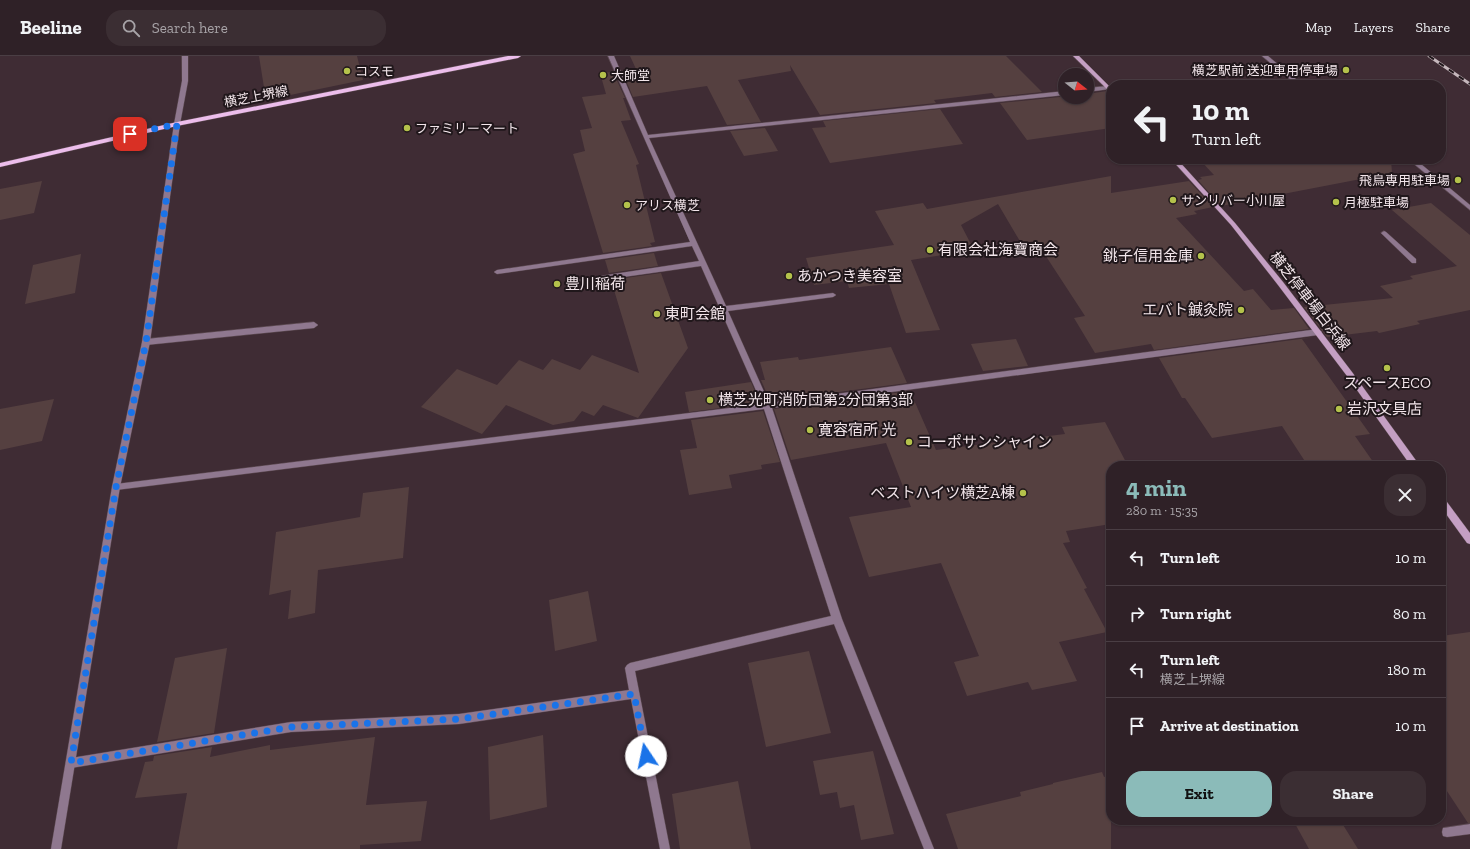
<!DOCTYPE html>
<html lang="en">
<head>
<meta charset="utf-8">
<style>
  :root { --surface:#2f2127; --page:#3b2e33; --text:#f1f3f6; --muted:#a7a3a7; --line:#4a3e44; --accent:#8bbbb9 }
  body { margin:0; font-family:"Zilla Slab","Noto Sans JP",serif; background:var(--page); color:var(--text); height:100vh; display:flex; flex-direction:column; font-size:15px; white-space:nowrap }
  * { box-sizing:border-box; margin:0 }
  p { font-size:13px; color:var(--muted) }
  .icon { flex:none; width:22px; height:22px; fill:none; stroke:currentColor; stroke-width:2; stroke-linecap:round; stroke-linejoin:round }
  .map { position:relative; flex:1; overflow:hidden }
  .side { position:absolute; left:1106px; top:405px; width:340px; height:364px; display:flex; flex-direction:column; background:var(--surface); border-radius:16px; box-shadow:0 1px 3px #0004,0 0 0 1px var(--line) }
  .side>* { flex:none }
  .top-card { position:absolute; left:1106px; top:24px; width:340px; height:84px; border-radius:16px; box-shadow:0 1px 3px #0004,0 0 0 1px var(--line); background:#2f2127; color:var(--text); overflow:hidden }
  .needle { width:26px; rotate:107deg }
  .buttons { position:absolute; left:1058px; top:12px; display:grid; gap:8px }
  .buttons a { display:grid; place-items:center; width:36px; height:36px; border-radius:50%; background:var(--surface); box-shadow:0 1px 3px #0004,0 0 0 1px var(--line); font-size:20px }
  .pin { position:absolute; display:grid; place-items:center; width:34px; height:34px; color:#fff; margin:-17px; border-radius:8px; box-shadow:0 2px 6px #0006 }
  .me { position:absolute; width:44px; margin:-22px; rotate:349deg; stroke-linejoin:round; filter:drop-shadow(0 0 3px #0008) }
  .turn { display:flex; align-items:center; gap:14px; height:84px; padding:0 20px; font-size:18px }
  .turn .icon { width:52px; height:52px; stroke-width:2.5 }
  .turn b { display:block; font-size:28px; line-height:34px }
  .round { display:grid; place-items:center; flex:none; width:42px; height:42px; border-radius:16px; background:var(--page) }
  .summary { display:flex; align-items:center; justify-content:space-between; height:68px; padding:0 20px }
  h1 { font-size:24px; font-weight:800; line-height:30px; color:var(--accent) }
  .cta { display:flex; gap:8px; margin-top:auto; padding:8px 20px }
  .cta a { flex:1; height:46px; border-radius:16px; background:var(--accent); color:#111; font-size:16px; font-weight:800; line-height:46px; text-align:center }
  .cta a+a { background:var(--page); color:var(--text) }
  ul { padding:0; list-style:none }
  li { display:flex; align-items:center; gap:12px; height:56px; padding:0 20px; border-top:1px solid var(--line) }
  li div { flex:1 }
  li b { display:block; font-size:15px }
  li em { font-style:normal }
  header { display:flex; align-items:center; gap:24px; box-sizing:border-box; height:56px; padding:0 20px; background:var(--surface); border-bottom:1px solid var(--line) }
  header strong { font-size:19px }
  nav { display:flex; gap:22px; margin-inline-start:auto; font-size:14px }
  .search { width:280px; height:36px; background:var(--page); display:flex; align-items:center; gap:10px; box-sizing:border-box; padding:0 14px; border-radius:16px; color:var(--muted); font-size:15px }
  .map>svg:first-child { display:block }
  .building { fill:#554040 }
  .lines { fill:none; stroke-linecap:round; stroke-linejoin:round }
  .service-casing { stroke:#5c4a51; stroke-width:1 }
  .minor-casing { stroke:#5c4a51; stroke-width:1 }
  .tertiary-casing { stroke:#5c4a51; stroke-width:1 }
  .secondary-casing { stroke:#5c4a51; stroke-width:1 }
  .primary-casing { stroke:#5c4a51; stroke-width:1 }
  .service { fill:#8f788f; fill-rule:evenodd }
  .minor { fill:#8f788f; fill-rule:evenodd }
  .tertiary { fill:#8f788f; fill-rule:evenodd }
  .secondary { fill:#c49fc3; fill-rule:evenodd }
  .primary { fill:#ecbdeb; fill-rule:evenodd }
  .rail-casing { stroke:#c6b8bd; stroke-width:3 }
  .rail { stroke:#20171b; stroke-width:2; stroke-dasharray:6; stroke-linecap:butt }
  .route { stroke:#1a73e8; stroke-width:7; stroke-dasharray:0 12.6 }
  .poi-dot { fill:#b4c24b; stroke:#20171b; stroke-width:1.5 }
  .labels { text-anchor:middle; stroke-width:4; stroke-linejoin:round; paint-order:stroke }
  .far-poi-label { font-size:13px; fill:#f2e5ea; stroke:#20171b; text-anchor:start }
  .far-street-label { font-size:13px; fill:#f2e5ea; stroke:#20171b }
  .poi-label { font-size:15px; fill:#f2e5ea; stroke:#20171b; text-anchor:start }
  .street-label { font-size:15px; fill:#f2e5ea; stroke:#20171b }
</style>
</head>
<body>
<header>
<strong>Beeline</strong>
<div class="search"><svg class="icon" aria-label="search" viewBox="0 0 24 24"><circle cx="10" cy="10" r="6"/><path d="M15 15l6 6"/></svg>Search here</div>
<nav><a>Map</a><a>Layers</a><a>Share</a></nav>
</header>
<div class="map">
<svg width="1470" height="793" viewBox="0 0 1470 793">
  <rect width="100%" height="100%" fill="#3f2c34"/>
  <g class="building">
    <path d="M259,0h98l6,24 -97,20z"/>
    <path d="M630,0h376l36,36 -47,5 -3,-4 -58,7 2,3 -116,12 -30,-50 1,6 -53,9 23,42 -34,3 -20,-39 -74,11 -11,-26 14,-2z"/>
    <path d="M613,16l12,26h-2l8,22 -10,1 18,43 -3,1 19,77 -5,1 2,3 -49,7 -30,-99 12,-3 -5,-21 12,-2 -10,-31 24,-3 -6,-21z"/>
    <path d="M1107,35l4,3v34l-84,12 -27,-37 60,-6h27v-3z"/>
    <path d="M940,53l23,35 -133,19 -18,-35 14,-1 -3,-6z"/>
    <path d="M765,72l13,23 -34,5 -14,-25z"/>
    <path d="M1199,103h192l1,14 -171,33 -23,-26 4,-1 -2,-2 14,-2z"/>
    <path d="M1111,120v17l78,-12 24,26 -19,4 3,3 -21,4 68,73 9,-2 18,21 23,-2 15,21 -155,21 -3,-6 -56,9 -21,-35 11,-2 -49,-75 -15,2 -23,-39 -37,21 13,25 -63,10 29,70 -34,3 -17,-49 -40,4 -2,-7 -33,4 -8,-27 88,-13 -19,-34 48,-8 4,6z"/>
    <path d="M42,125l-8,32 -34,7v-31z"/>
    <path d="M1431,147l39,32v75l-53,11 3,3 -41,9 -2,-2 -50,6 -23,-30 89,-9 -13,-12 33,-7 -3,-3 47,-10 -65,-56z"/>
    <path d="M654,197l4,13 -49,7 -4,-13z"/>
    <path d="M81,198l-6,39 -50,11 8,-39z"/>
    <path d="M661,217l27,75 -50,70 -35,-13 -9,11 -12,-5 -8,10 -21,4 -47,-20 -24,29 -61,-27 36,-38 40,16 22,-25 24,10 9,-11 28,11 12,-15 47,18 -28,-93z"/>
    <path d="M1315,281l-13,2 68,95 -15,2 21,30h-68l-26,-40 -70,12 -27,-40h-3l-23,-40z"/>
    <path d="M1016,283l12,27 -45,5 -12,-27z"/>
    <path d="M891,291l16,36 -137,18 -9,-21h4l-5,-18 38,-5 1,3z"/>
    <path d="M751,326l9,21 -71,9 -4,-20z"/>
    <path d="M910,335l26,59 129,-16 -3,-7 43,-5 23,44h-17v58l-45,7 4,11 -7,1 24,45 -3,1 23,43 -48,10 18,39 -45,9 -4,-8 -61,14 -13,-34 25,-6 -38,-93 -72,14 -20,-60 62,-10 -25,-64 -95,17 -17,-51z"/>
    <path d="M54,343l-12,42 -42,9v-41z"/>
    <path d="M763,355l17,51 -19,3 1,4 -33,6 3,13 -43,7 -9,-45 17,-2 -6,-28z"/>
    <path d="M409,431l-6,71 -85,12 -3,43 -27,6 3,-29 -22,5 7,-63 84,-15 3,-24z"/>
    <path d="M588,535l9,50 -42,10 -6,-51z"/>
    <path d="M1470,576v191h-2l-27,-41v-146z"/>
    <path d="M227,592l-13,85 -57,9 18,-84z"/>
    <path d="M809,595l22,82 -65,14 -18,-84z"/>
    <path d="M543,679l4,72 -57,13 -2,-73z"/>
    <path d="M375,681l-9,68 61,-4 -6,40 -61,4v4h-183l10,-56 -52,5 10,-36 8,-1 1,-5 58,-9 -2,10 60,-12v5z"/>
    <path d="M873,695l21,83 -33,6 -7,-35 -14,3 -3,-16 -17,3 -7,-34z"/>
    <path d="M1102,716l2,5 7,-2v74h-153l-12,-35 75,-18 -1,-4 33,-8v-1z"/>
    <path d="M738,725l13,68h-71l-8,-55z"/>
    <path d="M1293,764h47l18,29h-49z"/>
  </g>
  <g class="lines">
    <g class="service-casing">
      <g id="service">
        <path d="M1384,175l2,1 30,27v4h-4l-30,-29 -1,-1z"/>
        <path d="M1470,768v10l-23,3 -4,-1 -1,-4 1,-4z"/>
      </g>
    </g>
    <g class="minor-casing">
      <g id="minor">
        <path d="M608,0h6l34,79 417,-44v4l-416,43 77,168 107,-13 3,2 -3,2 -105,14 41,92 549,-74 4,3 -4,3 -546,73 70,211 92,230h-10l-90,-225 -199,47 35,178h-10l-29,-150 -172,25 -168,8 -220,36 -4,-1 -1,-4 1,-4 4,-1 220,-36 168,-8 170,-24 -4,-22 2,-3 3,-2 201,-47 -67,-207 -648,81 -3,-1 -1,-2 1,-2 3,-1 646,-80 -61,-138 -127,18 -3,-2 3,-2 125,-19 -7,-15 -195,28 -3,-2 3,-2 193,-28z"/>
        <path d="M1262,0h6l35,29h-6z"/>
        <path d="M1108,30l2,1v2l-23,3v-4z"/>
        <path d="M1408,103h7l55,46v5z"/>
        <path d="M314,266l4,3 -4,3 -168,17 -4,-3 4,-3z"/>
      </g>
    </g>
    <g class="tertiary-casing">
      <path id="tertiary" d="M182,0h6v25l-8,43 -30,218 -30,145 -59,362h-10l61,-362 30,-145 32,-218 8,-43z"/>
    </g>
    <g class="secondary-casing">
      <g id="secondary">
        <path d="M1073,0h6l32,32v5z"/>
        <path d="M1171,103h6l58,64 48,59 69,90 68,94h-9l-64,-90 -69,-91 -47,-60z"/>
        <path d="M1441,440l3,2 26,35v11l-3,-1 -26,-36z"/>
      </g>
    </g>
    <g class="primary-casing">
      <path id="primary" d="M508,0h13l-3,2 -341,68 -177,41v-4l177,-41z"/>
    </g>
    <use href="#service" class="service"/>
    <use href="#minor" class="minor"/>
    <use href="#tertiary" class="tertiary"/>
    <use href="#secondary" class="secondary"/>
    <use href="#primary" class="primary"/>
    <g class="rail-casing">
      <path id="rail" d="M1429,0l41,28"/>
    </g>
    <use href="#rail" class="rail"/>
  </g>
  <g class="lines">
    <path class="route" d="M130,78l47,-10 -31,218 -30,145 -45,276 220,-36 168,-8 175,-25 12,62"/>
  </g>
  <g class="poi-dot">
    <circle cx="1346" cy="14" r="4"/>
    <circle cx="347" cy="15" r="4"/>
    <circle cx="603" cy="19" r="4"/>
    <circle cx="407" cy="72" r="4"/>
    <circle cx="1458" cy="124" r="4"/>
    <circle cx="1173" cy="144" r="4"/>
    <circle cx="1336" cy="146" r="4"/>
    <circle cx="627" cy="149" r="4"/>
    <circle cx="930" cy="194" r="4"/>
    <circle cx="1201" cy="200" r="4"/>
    <circle cx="789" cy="220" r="4"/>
    <circle cx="557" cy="228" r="4"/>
    <circle cx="1241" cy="254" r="4"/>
    <circle cx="657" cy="258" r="4"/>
    <circle cx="1387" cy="312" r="4"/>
    <circle cx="710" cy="344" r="4"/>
    <circle cx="1339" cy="353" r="4"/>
    <circle cx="810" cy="374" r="4"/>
    <circle cx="909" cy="386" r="4"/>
    <circle cx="1023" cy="437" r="4"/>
  </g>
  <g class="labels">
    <g class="far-poi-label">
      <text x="1338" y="19" text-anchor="end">横芝駅前 送迎車用停車場</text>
      <text x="355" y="20">コスモ</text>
      <text x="611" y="24">大師堂</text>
      <text x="415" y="77">ファミリーマート</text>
      <text x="1450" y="129" text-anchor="end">飛鳥専用駐車場</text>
      <text x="1181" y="149">サンリバー小川屋</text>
      <text x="1344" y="151">月極駐車場</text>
      <text x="635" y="154">アリス横芝</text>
    </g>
    <g class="far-street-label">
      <text transform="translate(256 40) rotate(-11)" y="5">横芝上堺線</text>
    </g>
    <g class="poi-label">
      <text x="938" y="199">有限会社海寶商会</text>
      <text x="1193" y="205" text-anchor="end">銚子信用金庫</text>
      <text x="797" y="225">あかつき美容室</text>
      <text x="565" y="233">豊川稲荷</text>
      <text x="1233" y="259" text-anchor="end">エバト鍼灸院</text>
      <text x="665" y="263">東町会館</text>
      <text x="1387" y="332" text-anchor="middle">スペースECO</text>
      <text x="718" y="349">横芝光町消防団第2分団第3部</text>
      <text x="1347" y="358">岩沢文具店</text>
      <text x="818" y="379">寛容宿所 光</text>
      <text x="917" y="391">コーポサンシャイン</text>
      <text x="1015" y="442" text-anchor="end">ベストハイツ横芝A棟</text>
    </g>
    <g class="street-label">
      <text transform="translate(1310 245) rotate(52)" y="5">横芝停車場白浜線</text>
    </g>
  </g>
</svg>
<div class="buttons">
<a><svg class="needle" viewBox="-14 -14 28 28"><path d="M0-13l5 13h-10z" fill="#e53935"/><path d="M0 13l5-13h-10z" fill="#a7a3a7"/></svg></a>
</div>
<div class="pin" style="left:130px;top:78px;background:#d93025"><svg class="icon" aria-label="arrive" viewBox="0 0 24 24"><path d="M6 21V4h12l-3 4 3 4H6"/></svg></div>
<svg class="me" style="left:646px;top:700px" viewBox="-20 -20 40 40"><circle r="19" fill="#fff"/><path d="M0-13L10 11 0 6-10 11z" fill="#1a73e8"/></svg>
<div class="top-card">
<div class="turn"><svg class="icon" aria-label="left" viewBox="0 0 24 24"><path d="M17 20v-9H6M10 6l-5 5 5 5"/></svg><div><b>10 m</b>Turn left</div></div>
</div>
<section class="side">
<div class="summary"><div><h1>4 min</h1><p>280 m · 15:35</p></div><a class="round"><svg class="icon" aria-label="close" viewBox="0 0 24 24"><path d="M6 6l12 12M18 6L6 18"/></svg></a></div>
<ul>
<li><svg class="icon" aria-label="left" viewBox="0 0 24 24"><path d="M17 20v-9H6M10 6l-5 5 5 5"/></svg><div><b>Turn left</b></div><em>10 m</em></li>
<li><svg class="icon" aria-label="right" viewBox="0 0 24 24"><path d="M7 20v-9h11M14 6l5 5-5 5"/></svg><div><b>Turn right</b></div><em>80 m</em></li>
<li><svg class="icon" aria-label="left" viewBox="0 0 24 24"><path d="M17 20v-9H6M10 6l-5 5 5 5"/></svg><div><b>Turn left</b><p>横芝上堺線</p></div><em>180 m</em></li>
<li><svg class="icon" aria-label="arrive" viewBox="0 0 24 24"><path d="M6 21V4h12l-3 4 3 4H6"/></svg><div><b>Arrive at destination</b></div><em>10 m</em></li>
</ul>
<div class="cta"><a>Exit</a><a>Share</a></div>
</section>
</div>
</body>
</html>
